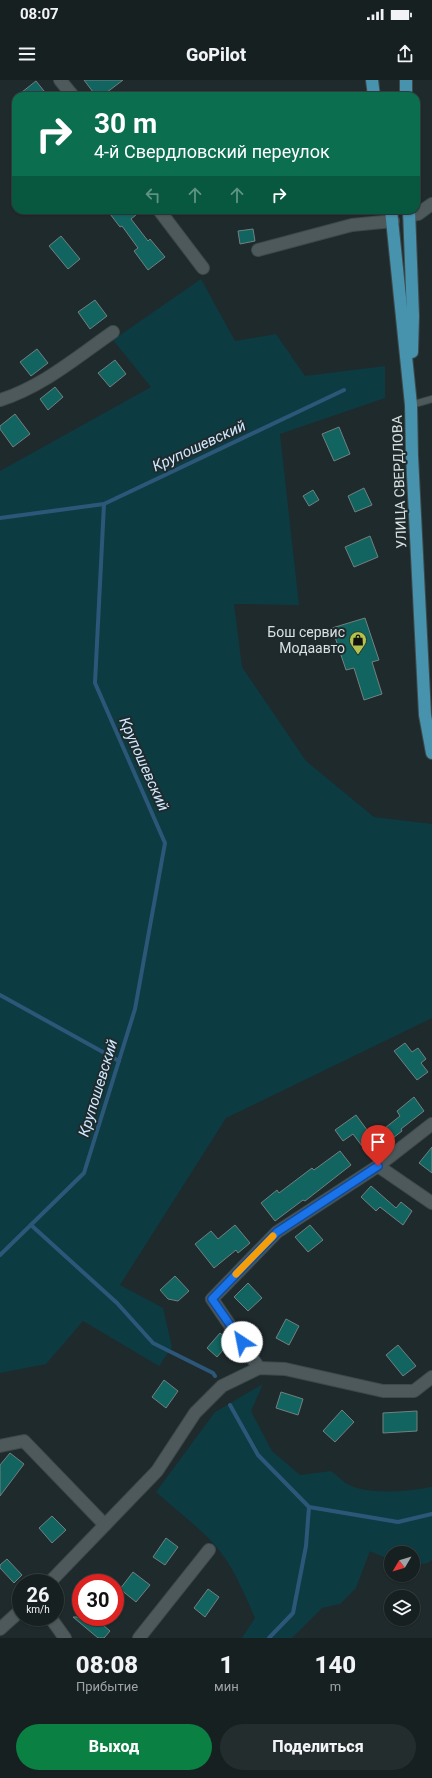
<!DOCTYPE html>
<html lang="ru">
<head>
<meta charset="utf-8">
<style>
  :root { --surface:#172021; --page:#242d2e; --text:#f1f3f6; --muted:#9ea3a5; --line:#363e3f; --accent:#0b8043 }
  body { margin:0; font-family:Roboto,sans-serif; background:var(--page); color:var(--text); height:100vh; display:flex; flex-direction:column; font-size:15px; white-space:nowrap }
  * { box-sizing:border-box; margin:0 }
  p { font-size:13px; color:var(--muted) }
  .icon { flex:none; width:22px; height:22px; fill:none; stroke:currentColor; stroke-width:2; stroke-linecap:round; stroke-linejoin:round }
  .map { position:relative; height:1558px; overflow:hidden }
  .sheet { display:flex; flex-direction:column; background:var(--surface); flex:1 }
  .sheet>* { flex:none }
  .banner { position:absolute; left:12px; top:12px; width:408px; height:122px; border-radius:12px; box-shadow:0 1px 3px #0004,0 0 0 1px var(--line); background:#0b6e4f; color:#fff; overflow:hidden }
  .needle { width:26px; rotate:232deg }
  .buttons { position:absolute; left:384px; top:1466px; display:grid; gap:8px }
  .buttons a { display:grid; place-items:center; width:36px; height:36px; border-radius:50%; background:var(--surface); box-shadow:0 1px 3px #0004,0 0 0 1px var(--line); font-size:20px }
  .speed { position:absolute; left:12px; top:1494px; display:flex; gap:8px; font-size:20px; font-weight:700; text-align:center }
  .speed>* { display:grid; place-content:center; width:52px; height:52px; border-radius:50%; background:var(--surface); box-shadow:0 1px 3px #0004,0 0 0 1px var(--line); line-height:1 }
  .speed small { font-size:10px; font-weight:400 }
  .speed .limit { border:6px solid #d22; background:#fff; color:#111 }
  .pin { position:absolute; display:grid; place-items:center; width:34px; height:34px; color:#fff; margin:-41px -17px; border-radius:50% 50% 50% 0; rotate:-45deg; box-shadow:0 0 4px #0007 }
  .pin .icon { rotate:45deg }
  .me { position:absolute; width:44px; margin:-22px; rotate:326deg; stroke-linejoin:round; filter:drop-shadow(0 0 3px #0008) }
  .turn { display:flex; align-items:center; gap:14px; height:84px; padding:0 16px; font-size:18px }
  .turn .icon { width:52px; height:52px; stroke-width:2.5 }
  .turn b { display:block; font-size:28px; line-height:34px }
  .lanes { display:flex; align-items:center; height:38px; padding:0 16px; background:#0003; justify-content:center; gap:20px; direction:ltr }
  .lanes .off { opacity:.35 }
  .eta { display:flex; justify-content:space-evenly; align-items:center; height:68px; text-align:center }
  .eta b { font-size:24px; font-weight:800; line-height:28px }
  .cta { display:flex; gap:8px; margin-top:auto; padding:8px 16px }
  .cta a { flex:1; height:46px; border-radius:24px; background:var(--accent); color:#fff; font-size:16px; font-weight:800; line-height:46px; text-align:center }
  .cta a+a { background:var(--page); color:var(--text) }
  .status { display:flex; justify-content:space-between; align-items:center; height:28px; padding:0 20px; background:var(--surface); direction:ltr }
  .status svg { height:11px; fill:currentColor }
  header { display:flex; justify-content:space-between; align-items:center; height:52px; padding:0 16px; background:var(--surface); font-size:18px; font-weight:800 }
  .map>svg:first-child { display:block }
  .green { fill:#0d3b42 }
  .lines { fill:none; stroke-linecap:round; stroke-linejoin:round }
  .stream { stroke:#2d5779; stroke-width:4 }
  .building { fill:#126460; stroke:#72807e }
  .lane-casing { stroke:#3e494a; stroke-width:8 }
  .street-casing { stroke:#3e494a; stroke-width:14 }
  .secondary-casing { stroke:#3e494a; stroke-width:14 }
  .primary-casing { stroke:#3e494a; stroke-width:14 }
  .lane { stroke:#4d595b; stroke-width:6 }
  .street { stroke:#4d595b; stroke-width:12 }
  .secondary { stroke:#4d595b; stroke-width:12 }
  .primary { stroke:#4792ad; stroke-width:12 }
  .route-casing { stroke:#114b97; stroke-width:10 }
  .route { stroke:#1a73e8; stroke-width:7 }
  .slow { stroke:#f59e0b; stroke-width:7 }
  .labels { text-anchor:middle; stroke-width:4; stroke-linejoin:round; paint-order:stroke }
  .street-label { font-size:14px; fill:#d9e1e2; stroke:#1f2a2c }
  .poi-label { font-size:14px; fill:#d9e1e2; stroke:#1f2a2c; text-anchor:end }
  .water-label { font-size:15px; font-style:italic; fill:#cee8ff; stroke:#1f2a2c }
</style>
</head>
<body>
<div class="status"><b>08:07</b><svg viewBox="0 0 49 12"><path d="M0 12V9h3v3zM5 12V6h3v6zM10 12V3h3v9zM15 12V0h3v12zM26 1h20v11H26zM47 4h2v5h-2z"/></svg></div>
<header><svg class="icon" aria-label="menu" viewBox="0 0 24 24"><path d="M4 6h16M4 12h16M4 18h16"/></svg>GoPilot<svg class="icon" aria-label="share" viewBox="0 0 24 24"><path d="M12 15V3M7 8l5-5 5 5M5 13v7h14v-7"/></svg></header>
<div class="map">
<svg width="432" height="1558" viewBox="0 0 432 1558">
  <rect width="100%" height="100%" fill="#1f2a2c"/>
  <g class="green">
    <path d="M201,199l34,62 41,-7 29,42 80,-10v32l-105,36 19,171 -65,-1 8,63 64,94 68,56 58,7v194l-206,100 -106,167 43,23 9,39 -13,19 -76,-45 -37,43 -46,9v-902l151,-84 -38,-47z"/>
    <path d="M263,1304l-12,27 21,40 28,24 31,-4c7,5 15,14 23,16 24,8 54,4 78,0v73l-4,3 -15,3v-13h-22v7l-21,-9 -14,37 -16,16 -18,4 -30,30h-50l13,-20c-10,-23 -20,-48 -36,-68 -18,-22 -42,-39 -63,-58l59,-80z"/>
  </g>
  <g class="lines">
    <g class="stream">
      <path d="M0,438l104,-14"/>
      <path d="M0,915l119,66"/>
      <path d="M31,1145l86,78 36,40 60,30 2,3"/>
      <path d="M0,1175l84,-82 51,-164 30,-166 -70,-160 9,-179 240,-114"/>
      <path d="M230,1325l28,50 51,52 89,15 34,-8"/>
      <path d="M269,1558l24,-25 13,-67 3,-39"/>
    </g>
  </g>
  <g class="building">
    <path d="M84,0h39l-21,16h-6z"/>
    <path d="M36,1l12,15h-31z"/>
    <path d="M107,130h35l-11,9 17,22 2,-2 15,18 -17,13 -14,-19 4,-3 -16,-22 -2,1z"/>
    <path d="M253,149l2,12 -15,3 -2,-13z"/>
    <path d="M61,156l19,23 -12,10 -19,-23z"/>
    <path d="M95,220l12,16 -17,13 -12,-17z"/>
    <path d="M37,269l11,14 -17,13 -11,-14z"/>
    <path d="M115,280l11,14 -16,13 -12,-14z"/>
    <path d="M55,307l8,10 -15,13 -8,-11z"/>
    <path d="M15,334l15,20 -17,13 -13,-18v-3z"/>
    <path d="M339,347l11,27 -16,7 -12,-27z"/>
    <path d="M364,408l8,17 -17,7 -7,-16z"/>
    <path d="M313,410l6,10 -10,6 -6,-10z"/>
    <path d="M370,456l8,21 -24,10 -9,-20z"/>
    <path d="M365,538l14,42 -7,2 10,32 -18,6 -10,-32 -8,2 -14,-42z"/>
    <path d="M405,963l7,9 6,-4 8,11 -5,4 7,9 -11,8 -23,-29z"/>
    <path d="M414,1017l10,14 -23,18 1,2 -9,7 -8,-10 15,-12 -3,-5z"/>
    <path d="M356,1035l17,23 -11,8 -9,-12 -10,7 -8,-11z"/>
    <path d="M432,1067v26l-13,-10z"/>
    <path d="M340,1071l11,14 -46,36 -2,-1 -28,21 -14,-18 16,-13 2,3 33,-25 2,2z"/>
    <path d="M371,1106l25,22 5,-6 11,9 -9,14 -23,-18 -4,4 -15,-14z"/>
    <path d="M235,1145l15,18 -12,10 -2,-3 -22,18 -19,-24 16,-13 7,8z"/>
    <path d="M310,1145l13,15 -15,12 -13,-15z"/>
    <path d="M175,1196l14,15 -11,10 -10,-2 -8,-9z"/>
    <path d="M248,1203l14,15 -14,13 -14,-14z"/>
    <path d="M286,1239l13,7 -10,19 -13,-7z"/>
    <path d="M220,1253l10,9 -13,15 -10,-9z"/>
    <path d="M398,1265l18,21 -13,10 -17,-21z"/>
    <path d="M164,1300l14,11 -12,17 -14,-11z"/>
    <path d="M281,1312l22,7 -5,16 -22,-7z"/>
    <path d="M342,1330l12,12 -19,20 -12,-11z"/>
    <path d="M417,1331v20l-34,2v-20z"/>
    <path d="M10,1373l14,11 -24,32v-31z"/>
    <path d="M52,1436l14,14 -14,13 -13,-15z"/>
    <path d="M166,1458l12,9 -13,18 -12,-8z"/>
    <path d="M7,1479l15,16 -8,8 -14,-15v-3z"/>
    <path d="M133,1492l17,13 -14,17 -16,-13z"/>
    <path d="M208,1509l11,8 -14,20 -11,-9z"/>
    <path d="M73,1537h36l-6,8 7,6 -6,7h-6z"/>
  </g>
  <g class="lines">
    <g class="lane-casing">
      <path id="lane" d="M411,325l21,-6"/>
    </g>
    <g class="street-casing">
      <g id="street">
        <path d="M60,0l13,16"/>
        <path d="M159,130l44,58"/>
        <path d="M409,136l9,-2 14,-10"/>
        <path d="M258,170l94,-25 41,-4"/>
        <path d="M0,320c42,-13 77,-43 113,-68"/>
        <path d="M378,1086l54,37"/>
        <path d="M259,1288l-47,-69 65,-67 101,-66 54,-42"/>
        <path d="M0,1366l24,-5 81,84"/>
        <path d="M50,1537l15,21"/>
        <path d="M139,1558l70,-88"/>
      </g>
    </g>
    <g class="secondary-casing">
      <g id="secondary">
        <path d="M49,1503l108,-112 38,-58 27,-27 37,-18 26,1 98,22h31l18,-14"/>
        <path d="M0,1549l21,-19"/>
      </g>
    </g>
    <g class="primary-casing">
      <g id="primary">
        <path d="M372,0l2,16"/>
        <path d="M406,0v16"/>
        <path d="M391,130l20,195 1,51 13,259 7,38"/>
        <path d="M409,130l4,106 -1,36"/>
      </g>
    </g>
    <use href="#lane" class="lane"/>
    <use href="#street" class="street"/>
    <use href="#secondary" class="secondary"/>
    <use href="#primary" class="primary"/>
  </g>
  <g class="lines">
    <g class="route-casing">
      <path id="route" d="M242,1262l-30,-43 65,-67 101,-66"/>
    </g>
    <use href="#route" class="route"/>
    <path class="slow" d="M236,1194l37,-38"/>
  </g>
  <defs>
    <g id="shop-pin" transform="scale(0.9)"><path d="M0 17L-7.5 6A9.5 9.5 0 1 1 7.5 6Z" fill="#b3c24b" stroke="#1f2a2c"/><path d="M-5-2.5h2.3a2.7 3.5 0 0 1 5.4 0H5L5.5 6h-11ZM-1.5-2.5h3a1.5 2.3 0 0 0-3 0Z" fill="#111"/></g>
  </defs>
  <g fill-rule="evenodd">
    <use href="#shop-pin" x="358" y="560"/>
  </g>
  <g class="labels">
    <g class="street-label">
      <text transform="translate(399 402) rotate(-92)" y="5">УЛИЦА СВЕРДЛОВА</text>
    </g>
    <g class="poi-label">
      <text x="345" y="557">Бош сервис<tspan x="345" dy="16">Модаавто</tspan></text>
    </g>
    <g class="water-label">
      <text transform="translate(199 366) rotate(-25)" y="5">Крупошевский</text>
      <text transform="translate(144 684) rotate(66)" y="5">Крупошевский</text>
      <text transform="translate(98 1008) rotate(-73)" y="5">Крупошевский</text>
    </g>
  </g>
</svg>
<div class="buttons">
<a><svg class="needle" viewBox="-14 -14 28 28"><path d="M0-13l5 13h-10z" fill="#e53935"/><path d="M0 13l5-13h-10z" fill="#9ea3a5"/></svg></a>
<a><svg class="icon" aria-label="layers" viewBox="0 0 24 24"><path d="M12 4l9 5-9 5-9-5zM3 14l9 5 9-5"/></svg></a>
</div>
<div class="speed"><div>26<small>km/h</small></div><div class="limit">30</div></div>
<div class="pin" style="left:378px;top:1086px;background:#d93025"><svg class="icon" aria-label="arrive" viewBox="0 0 24 24"><path d="M6 21V4h12l-3 4 3 4H6"/></svg></div>
<svg class="me" style="left:242px;top:1262px" viewBox="-20 -20 40 40"><circle r="19" fill="#fff"/><path d="M0-13L10 11 0 6-10 11z" fill="#1a73e8"/></svg>
<div class="banner">
<div class="turn"><svg class="icon" aria-label="right" viewBox="0 0 24 24"><path d="M7 20v-9h11M14 6l5 5-5 5"/></svg><div><b>30 m</b>4-й Свердловский переулок</div></div>
<div class="lanes"><svg class="icon off" aria-label="left" viewBox="0 0 24 24"><path d="M17 20v-9H6M10 6l-5 5 5 5"/></svg><svg class="icon off" aria-label="ahead" viewBox="0 0 24 24"><path d="M12 20V5M6 11l6-6 6 6"/></svg><svg class="icon off" aria-label="ahead" viewBox="0 0 24 24"><path d="M12 20V5M6 11l6-6 6 6"/></svg><svg class="icon" aria-label="right" viewBox="0 0 24 24"><path d="M7 20v-9h11M14 6l5 5-5 5"/></svg></div>
</div>
</div>
<section class="sheet">
<div class="eta">
<div><b>08:08</b><p>Прибытие</p></div>
<div><b>1</b><p>мин</p></div>
<div><b>140</b><p>m</p></div>
</div>
<div class="cta"><a>Выход</a><a>Поделиться</a></div>
</section>
</body>
</html>
